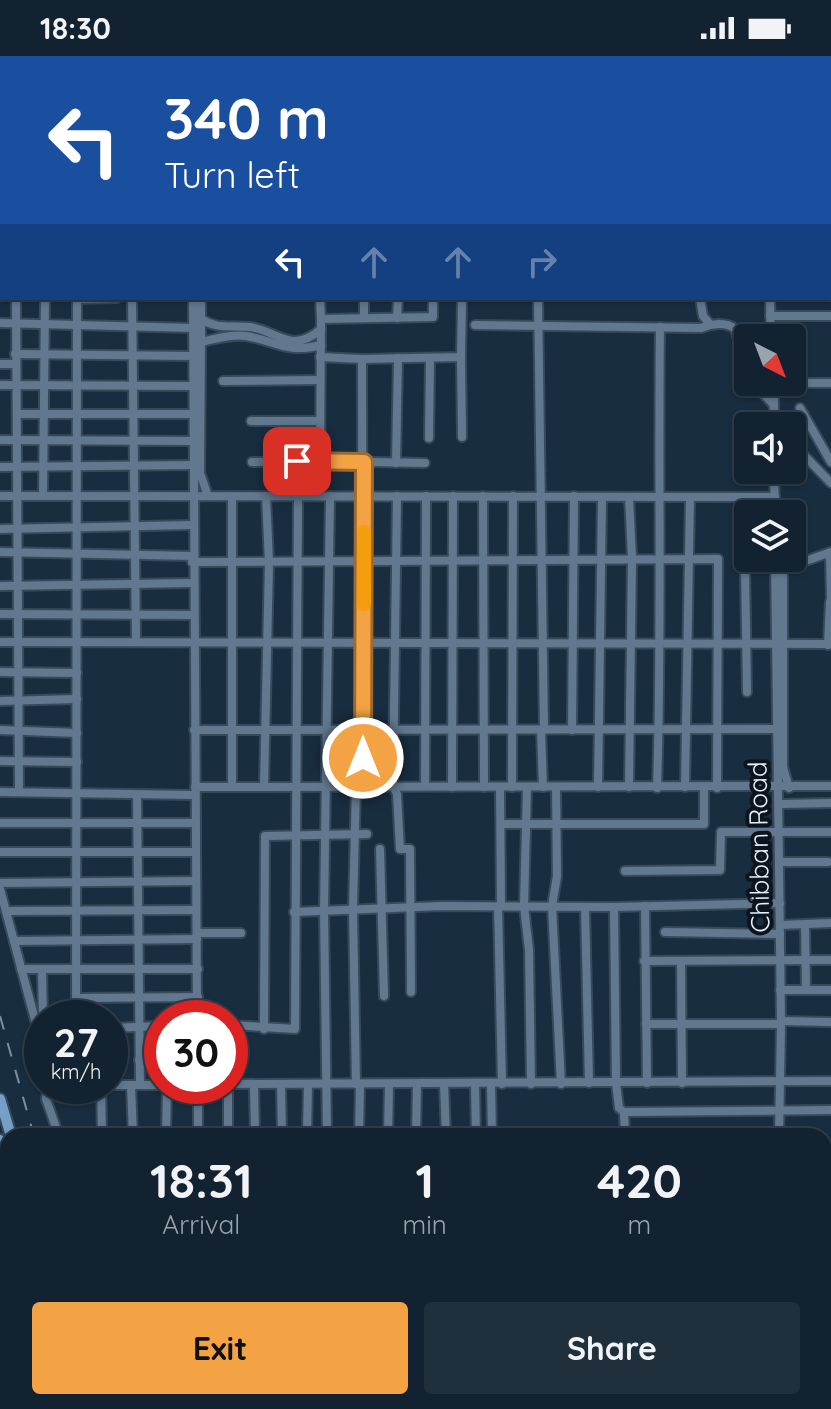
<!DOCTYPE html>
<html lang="en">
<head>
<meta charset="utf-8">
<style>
  :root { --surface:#122230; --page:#1f2f3c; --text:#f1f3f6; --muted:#9ca4ab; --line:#313f4c; --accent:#f4a344 }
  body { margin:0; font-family:Quicksand,sans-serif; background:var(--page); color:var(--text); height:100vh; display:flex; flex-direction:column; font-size:30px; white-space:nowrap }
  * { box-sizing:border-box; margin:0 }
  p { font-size:26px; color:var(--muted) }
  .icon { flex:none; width:44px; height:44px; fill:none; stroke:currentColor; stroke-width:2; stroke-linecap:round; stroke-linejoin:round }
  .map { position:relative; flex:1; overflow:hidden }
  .details { position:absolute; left:0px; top:1072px; width:832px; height:282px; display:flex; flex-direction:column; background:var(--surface); border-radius:24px 24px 0 0; box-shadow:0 2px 6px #0004,0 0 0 2px var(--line) }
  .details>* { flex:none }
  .hud { position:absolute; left:0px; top:0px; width:832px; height:244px; box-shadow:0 2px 6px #0004,0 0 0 2px var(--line); background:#1a4fa0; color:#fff; overflow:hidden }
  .needle { width:52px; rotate:138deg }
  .controls { position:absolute; left:734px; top:268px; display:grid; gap:16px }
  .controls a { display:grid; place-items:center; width:72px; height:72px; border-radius:8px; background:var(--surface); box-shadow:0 2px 6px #0004,0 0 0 2px var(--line); font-size:40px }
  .speed { position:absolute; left:24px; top:944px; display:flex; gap:16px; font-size:40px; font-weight:700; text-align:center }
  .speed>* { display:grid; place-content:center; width:104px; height:104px; border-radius:50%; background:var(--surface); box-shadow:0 2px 6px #0004,0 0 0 2px var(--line); line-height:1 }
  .speed small { font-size:20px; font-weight:400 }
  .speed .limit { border:12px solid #d22; background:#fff; color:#111 }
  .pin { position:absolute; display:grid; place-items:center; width:68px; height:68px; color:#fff; margin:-34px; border-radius:16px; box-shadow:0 4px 12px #0006 }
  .me { position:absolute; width:88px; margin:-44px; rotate:0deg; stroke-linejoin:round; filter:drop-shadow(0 0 6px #0008) }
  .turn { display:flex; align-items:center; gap:28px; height:168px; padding:0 32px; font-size:36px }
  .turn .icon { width:104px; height:104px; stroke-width:2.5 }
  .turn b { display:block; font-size:56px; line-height:68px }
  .lanes { display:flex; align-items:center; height:76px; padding:0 32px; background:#0003; justify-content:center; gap:40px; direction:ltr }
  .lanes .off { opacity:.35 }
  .eta { display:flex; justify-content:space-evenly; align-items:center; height:136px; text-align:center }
  .eta b { font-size:48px; font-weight:800; line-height:56px }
  .button { display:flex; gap:16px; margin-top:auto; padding:16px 32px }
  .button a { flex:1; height:92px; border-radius:8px; background:var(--accent); color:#111; font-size:32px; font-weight:800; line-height:92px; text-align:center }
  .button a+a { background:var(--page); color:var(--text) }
  .status { display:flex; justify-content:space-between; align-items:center; height:56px; padding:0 40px; background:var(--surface); direction:ltr }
  .status svg { height:22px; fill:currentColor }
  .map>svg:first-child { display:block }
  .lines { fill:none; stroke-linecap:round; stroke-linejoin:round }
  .minor-casing { stroke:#384a5a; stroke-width:12 }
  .major-casing { stroke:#384a5a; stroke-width:14 }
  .minor { stroke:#61788f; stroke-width:8 }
  .major { stroke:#74a0c8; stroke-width:10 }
  .rail { stroke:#7d8e9e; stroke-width:2; stroke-dasharray:14 14; stroke-linecap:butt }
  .route-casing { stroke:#9f6a2c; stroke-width:20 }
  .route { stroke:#f4a344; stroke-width:14 }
  .slow { stroke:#f59e0b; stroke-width:14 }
  .labels { text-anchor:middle; stroke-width:8; stroke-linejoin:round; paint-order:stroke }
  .street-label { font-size:26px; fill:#e3f0fd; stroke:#0c151d }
</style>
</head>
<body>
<div class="status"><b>18:30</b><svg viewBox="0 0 49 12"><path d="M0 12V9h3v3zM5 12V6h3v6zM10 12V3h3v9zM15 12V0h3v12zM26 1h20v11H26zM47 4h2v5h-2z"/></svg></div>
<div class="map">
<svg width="831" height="1353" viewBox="0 0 831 1353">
  <rect width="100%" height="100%" fill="#182d40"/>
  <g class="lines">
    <g class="minor-casing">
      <g id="minor">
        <path d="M364,0v2"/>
        <path d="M430,0v2"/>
        <path d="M471,0l1,2"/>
        <path d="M529,0v2"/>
        <path d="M555,0v2"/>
        <path d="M19,2v-2"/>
        <path d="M224,2v-2"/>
        <path d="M593,2v-2"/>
        <path d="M629,2v-2"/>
        <path d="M696,2v-2"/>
        <path d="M775,2l2,-2"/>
        <path d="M0,11l2,1"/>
        <path d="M0,38h2"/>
        <path d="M830,58l1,-2"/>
        <path d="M0,68h2"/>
        <path d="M0,98h2"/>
        <path d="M0,131h2"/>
        <path d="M0,161h2"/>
        <path d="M0,193l2,1"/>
        <path d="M830,201h1"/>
        <path d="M0,214h2"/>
        <path d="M16,242l3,494"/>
        <path d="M132,242l4,343"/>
        <path d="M193,242l4,720"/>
        <path d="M201,242v44"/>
        <path d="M320,242l1,21 112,-2v-19"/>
        <path d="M538,242l6,432"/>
        <path d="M700,242l3,18 6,7"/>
        <path d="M770,242l1,40"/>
        <path d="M77,243l40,-1"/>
        <path d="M770,260h61"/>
        <path d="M364,262v-20"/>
        <path d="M397,262l1,-20"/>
        <path d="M201,263c18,11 29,6 49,8 28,4 42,28 71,2"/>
        <path d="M0,267l193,5"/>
        <path d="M475,269l226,3c10,-4 25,-7 34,1l13,46"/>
        <path d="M15,298l178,2"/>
        <path d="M320,301l42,2"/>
        <path d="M461,301l1,80"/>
        <path d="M0,308h15"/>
        <path d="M223,325l97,-1"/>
        <path d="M752,326l21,22"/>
        <path d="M774,326v44"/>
        <path d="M774,327h57"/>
        <path d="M0,329l193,1"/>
        <path d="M800,352l31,54"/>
        <path d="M17,358h176"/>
        <path d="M251,365h69"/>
        <path d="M429,382l1,-80"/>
        <path d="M0,384l194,1"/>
        <path d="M792,387l39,40"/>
        <path d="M320,405l105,2"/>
        <path d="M252,406l68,-1 1,-142"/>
        <path d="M396,407l2,-105"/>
        <path d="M0,411l194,-2"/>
        <path d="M774,414l1,44"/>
        <path d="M0,440l775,1"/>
        <path d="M43,440l2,-198"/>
        <path d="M208,440l-8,-23 1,-131c15,-3 29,-8 45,-6 31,5 39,18 75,9"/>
        <path d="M397,440l-4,290 4,8 3,55h10l1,143"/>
        <path d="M483,440l1,291"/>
        <path d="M629,441l3,61 -3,229"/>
        <path d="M0,473l192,-4"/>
        <path d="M0,496l193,4"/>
        <path d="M830,497l1,49"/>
        <path d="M775,502l6,466 -2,112"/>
        <path d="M783,502v209l6,21"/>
        <path d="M192,506l526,-3 -1,229"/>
        <path d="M745,512l2,124"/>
        <path d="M783,513l48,-17"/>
        <path d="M0,530l192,-3"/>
        <path d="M0,558l193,1"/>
        <path d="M0,586l831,2"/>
        <path d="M828,589l2,-43"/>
        <path d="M0,616l77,1"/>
        <path d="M0,645l77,-2"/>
        <path d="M0,674l77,3"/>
        <path d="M194,674l582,-1"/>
        <path d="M541,674l2,57"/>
        <path d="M572,674l2,-234"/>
        <path d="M0,705l77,1"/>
        <path d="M232,730v-289"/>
        <path d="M363,730l-1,-427 99,-2 1,-59"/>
        <path d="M425,730l1,-290"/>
        <path d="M195,731l636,-1"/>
        <path d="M264,731l5,-225 -3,-66"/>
        <path d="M452,731l1,-291"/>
        <path d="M500,731l1,119"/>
        <path d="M512,731l1,-291"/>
        <path d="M527,731l-3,119 5,44 2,134"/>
        <path d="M556,731l1,89 -5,30 9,178"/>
        <path d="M598,731l4,-290"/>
        <path d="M685,731l5,-290"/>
        <path d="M657,732c5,-154 1,-307 3,-461"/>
        <path d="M0,736l195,3"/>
        <path d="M137,739l3,290"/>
        <path d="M780,748l51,-1"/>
        <path d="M0,767h196"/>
        <path d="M501,768h203v-36"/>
        <path d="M380,793l4,147"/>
        <path d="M0,796h196"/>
        <path d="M780,806h48"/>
        <path d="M625,815l95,-1 1,-38h110"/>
        <path d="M0,827l196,-2"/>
        <path d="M0,833l42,157"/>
        <path d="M498,850l4,178"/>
        <path d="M645,850l2,177"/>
        <path d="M585,851l4,176"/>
        <path d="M614,851l2,176 3,25 5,4 1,24"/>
        <path d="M8,855l188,-1"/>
        <path d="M294,856l148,-6 172,1 166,-4"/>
        <path d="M805,868l1,66"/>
        <path d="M780,869l51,-2"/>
        <path d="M665,876l115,2"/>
        <path d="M197,877h44"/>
        <path d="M14,885l183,-2"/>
        <path d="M644,905l187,-1"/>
        <path d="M681,905l1,122"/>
        <path d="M21,913h177"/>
        <path d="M42,913l1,49"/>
        <path d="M780,934h51"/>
        <path d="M77,942l121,-1"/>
        <path d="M76,962l1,-720"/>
        <path d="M781,965l50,1"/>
        <path d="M646,968h135"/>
        <path d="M230,969l65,4 3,-533"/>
        <path d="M110,972l52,-2"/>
        <path d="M264,973l1,-193 102,-2"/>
        <path d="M139,1004l23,-1"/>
        <path d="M230,1028l601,-3"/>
        <path d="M254,1028l1,52"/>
        <path d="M281,1028l1,52"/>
        <path d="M356,1028l-3,-175 3,-123"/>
        <path d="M444,1028l2,52"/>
        <path d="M475,1028l1,52"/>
        <path d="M491,1028l1,52"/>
        <path d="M110,1029h52"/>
        <path d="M131,1029l2,51"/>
        <path d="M51,1030l-3,1 -2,12 13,37"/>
        <path d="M101,1030l1,50"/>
        <path d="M198,1030v50"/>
        <path d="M228,1030v50"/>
        <path d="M624,1056l207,-2"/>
        <path d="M166,1080l1,-50"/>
        <path d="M307,1080l1,-52"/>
        <path d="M327,1080l-3,-225 6,-415"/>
        <path d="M359,1080l1,-52"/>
        <path d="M388,1080l1,-52"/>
        <path d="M416,1080l1,-52"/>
        <path d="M824,1100h7"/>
        <path d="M0,1146h8"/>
        <path d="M0,1204h8"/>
        <path d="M824,1252h7"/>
        <path d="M0,1307l8,-1"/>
        <path d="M824,1330h7"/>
        <path d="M0,1339h8"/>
        <path d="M824,1340l7,-1"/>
        <path d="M432,1346v7"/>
        <path d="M526,1346v7"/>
        <path d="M557,1346l1,7"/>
        <path d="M592,1346v7"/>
        <path d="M753,1346v7"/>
        <path d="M798,1346v7"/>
        <path d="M819,1346v7"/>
        <path d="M463,1347l39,-1"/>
        <path d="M258,1353v-7"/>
        <path d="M286,1353v-7"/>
        <path d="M316,1353v-7"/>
        <path d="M344,1353v-7"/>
        <path d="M378,1353v-7"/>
        <path d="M825,1353l6,-8"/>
      </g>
    </g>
    <g class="major-casing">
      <g id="major">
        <path d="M809,0l1,2"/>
        <path d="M819,0l1,2"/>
        <path d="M830,13l1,1"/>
        <path d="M830,25l1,1"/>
        <path d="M0,1043l11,37"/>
        <path d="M0,1084l8,31"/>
        <path d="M76,1346l2,7"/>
        <path d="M87,1346l2,7"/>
      </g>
    </g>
    <use href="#minor" class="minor"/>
    <use href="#major" class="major"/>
    <g class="rail">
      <path d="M0,960l34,120"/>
      <path d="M111,1346l2,7"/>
    </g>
  </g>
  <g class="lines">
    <g class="route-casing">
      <path id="route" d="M297,405l67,1 -1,296"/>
    </g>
    <use href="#route" class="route"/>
    <path class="slow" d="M364,548v-72"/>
  </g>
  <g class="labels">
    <g class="street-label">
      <text transform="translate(759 791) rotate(-91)" y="9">Chibban Road</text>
    </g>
  </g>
</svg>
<div class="controls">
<a><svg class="needle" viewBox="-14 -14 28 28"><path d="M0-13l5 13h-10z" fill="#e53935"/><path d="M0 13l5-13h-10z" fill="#9ca4ab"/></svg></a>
<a><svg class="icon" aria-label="sound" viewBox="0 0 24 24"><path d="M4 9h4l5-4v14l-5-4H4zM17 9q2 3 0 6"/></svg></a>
<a><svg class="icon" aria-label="layers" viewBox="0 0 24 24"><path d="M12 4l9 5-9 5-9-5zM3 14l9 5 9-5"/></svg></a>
</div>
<div class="speed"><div>27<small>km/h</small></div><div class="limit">30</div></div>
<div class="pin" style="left:297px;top:405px;background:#d93025"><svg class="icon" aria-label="arrive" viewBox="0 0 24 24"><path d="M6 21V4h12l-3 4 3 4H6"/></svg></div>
<svg class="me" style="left:363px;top:702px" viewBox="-20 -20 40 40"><circle r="17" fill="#f4a344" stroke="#fff" stroke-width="3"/><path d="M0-11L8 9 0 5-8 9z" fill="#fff"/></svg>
<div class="hud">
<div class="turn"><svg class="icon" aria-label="left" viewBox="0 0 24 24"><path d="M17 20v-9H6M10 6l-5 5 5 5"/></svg><div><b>340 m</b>Turn left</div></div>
<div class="lanes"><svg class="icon" aria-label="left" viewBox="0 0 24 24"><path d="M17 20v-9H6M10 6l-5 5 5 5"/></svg><svg class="icon off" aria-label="ahead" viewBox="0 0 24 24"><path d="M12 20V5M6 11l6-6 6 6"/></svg><svg class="icon off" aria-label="ahead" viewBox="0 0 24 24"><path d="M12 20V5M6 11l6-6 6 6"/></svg><svg class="icon off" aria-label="right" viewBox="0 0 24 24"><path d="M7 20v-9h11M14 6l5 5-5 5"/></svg></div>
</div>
<section class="details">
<div class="eta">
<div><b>18:31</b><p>Arrival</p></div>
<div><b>1</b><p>min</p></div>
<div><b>420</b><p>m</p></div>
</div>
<div class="button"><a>Exit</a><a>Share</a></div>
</section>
</div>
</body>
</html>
